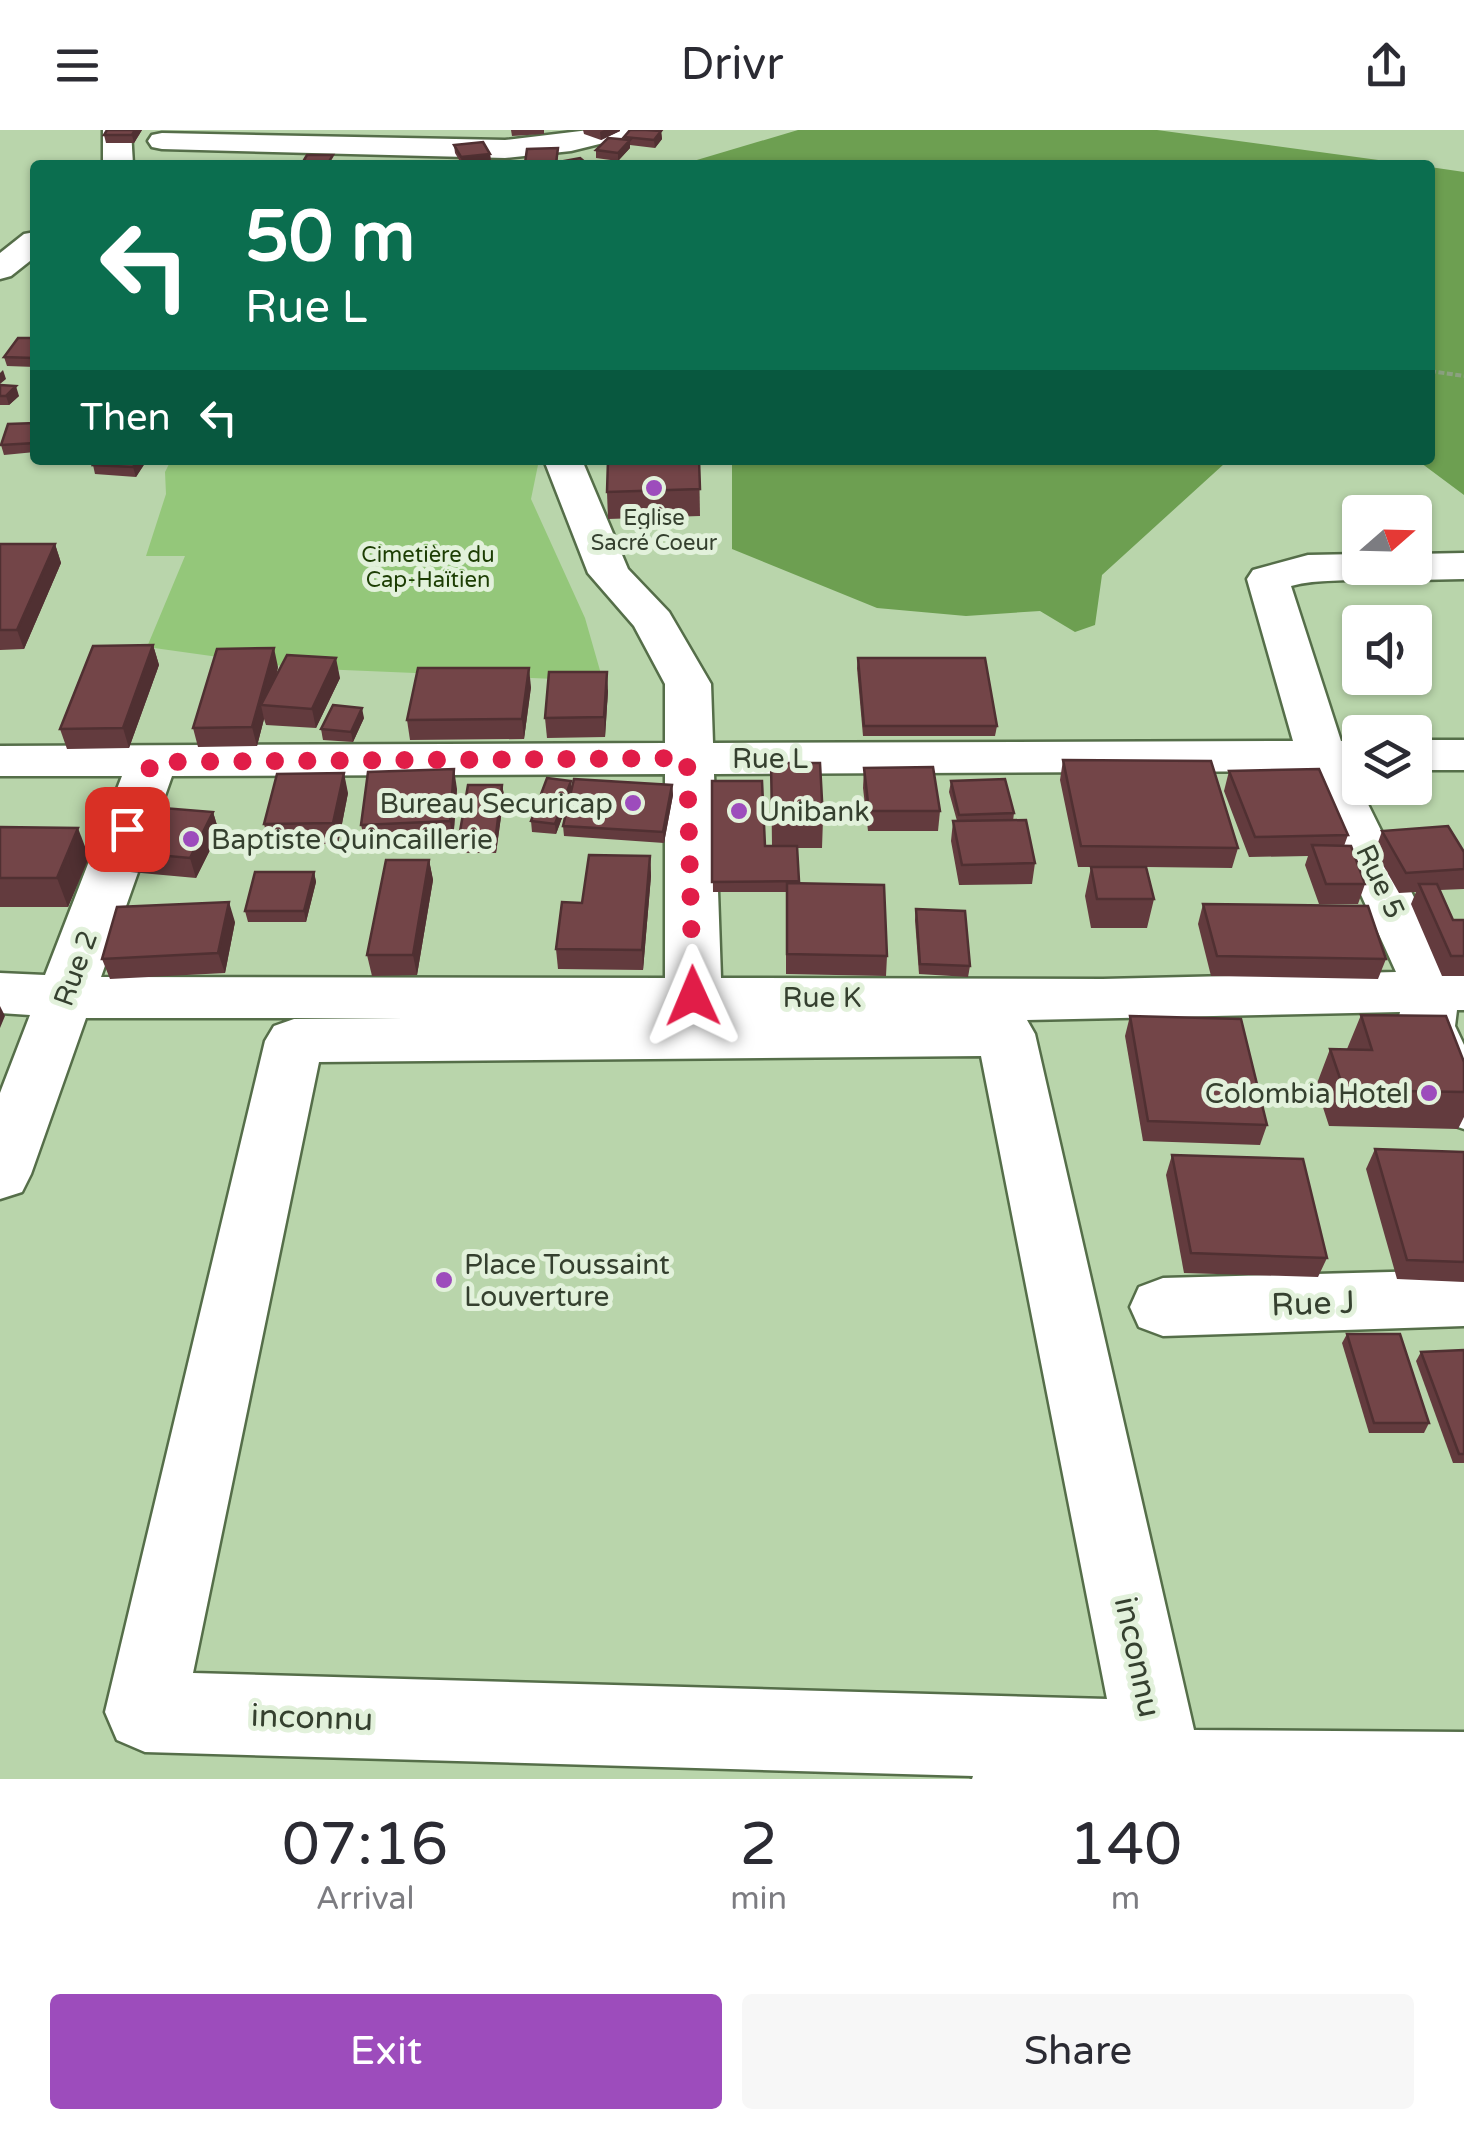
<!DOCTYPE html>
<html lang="en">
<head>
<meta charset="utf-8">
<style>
  :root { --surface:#fff; --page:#f7f7f7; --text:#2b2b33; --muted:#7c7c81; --accent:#9d4cbc }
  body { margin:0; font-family:"Varela Round",sans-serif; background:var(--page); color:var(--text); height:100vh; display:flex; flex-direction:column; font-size:38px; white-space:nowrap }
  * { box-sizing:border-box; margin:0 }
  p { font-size:32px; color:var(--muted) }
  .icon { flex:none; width:55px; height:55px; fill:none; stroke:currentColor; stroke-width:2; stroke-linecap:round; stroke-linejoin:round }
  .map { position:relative; height:1649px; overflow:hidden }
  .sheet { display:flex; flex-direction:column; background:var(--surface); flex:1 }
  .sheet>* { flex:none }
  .banner { position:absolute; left:30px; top:30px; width:1405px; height:305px; border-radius:10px; box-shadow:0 2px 8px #0004; background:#0b6e4f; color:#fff; overflow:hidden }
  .needle { width:65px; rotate:70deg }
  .controls { position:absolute; left:1342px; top:365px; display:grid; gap:20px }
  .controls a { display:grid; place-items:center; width:90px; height:90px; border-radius:10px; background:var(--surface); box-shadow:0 2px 8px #0004; font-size:50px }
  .pin { position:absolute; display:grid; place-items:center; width:85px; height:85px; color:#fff; margin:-42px; border-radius:20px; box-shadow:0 5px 15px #0006 }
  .me { position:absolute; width:110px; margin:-55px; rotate:359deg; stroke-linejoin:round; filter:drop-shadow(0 0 8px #0008) }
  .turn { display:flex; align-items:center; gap:35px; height:210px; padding:0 50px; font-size:45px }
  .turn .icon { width:130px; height:130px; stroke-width:2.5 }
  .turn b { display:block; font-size:70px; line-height:85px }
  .then { display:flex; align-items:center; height:95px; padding:0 50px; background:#0003; gap:20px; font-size:38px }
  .eta { display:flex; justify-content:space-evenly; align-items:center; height:170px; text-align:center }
  .eta b { font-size:60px; font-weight:600; line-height:70px }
  .primary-button { display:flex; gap:20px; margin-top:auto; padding:20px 50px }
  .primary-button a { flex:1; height:115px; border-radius:10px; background:var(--accent); color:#fff; font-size:40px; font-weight:600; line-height:115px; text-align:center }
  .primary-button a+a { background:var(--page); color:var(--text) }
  header { display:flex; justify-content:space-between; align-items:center; height:130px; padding:0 50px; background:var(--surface); font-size:45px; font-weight:600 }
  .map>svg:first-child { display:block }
  .green { fill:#94c77a }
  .forest { fill:#6d9f51 }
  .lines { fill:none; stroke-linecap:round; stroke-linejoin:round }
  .minor-casing { stroke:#556e49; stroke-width:5 }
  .path { stroke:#8ba180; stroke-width:4; stroke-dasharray:6 2.5; stroke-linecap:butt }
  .minor { fill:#fff; fill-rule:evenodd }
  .wall { fill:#633b3e }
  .shaded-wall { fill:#503032 }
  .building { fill:#734548; stroke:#503032; stroke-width:2.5 }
  .route { stroke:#e11d48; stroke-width:18; stroke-dasharray:0 32.4 }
  .poi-dot { fill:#9d4cbc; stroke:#e2f1db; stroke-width:4 }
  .labels { text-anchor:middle; stroke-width:10; stroke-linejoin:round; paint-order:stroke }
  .far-poi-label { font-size:22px; fill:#35402f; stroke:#e2f1db }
  .far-park-label { font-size:22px; fill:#1c3d03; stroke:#e2f1db }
  .street-label { font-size:28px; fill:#35402f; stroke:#e2f1db }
  .poi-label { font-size:28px; fill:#35402f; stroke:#e2f1db; text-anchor:start }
  .near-street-label { font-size:32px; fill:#35402f; stroke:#e2f1db }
</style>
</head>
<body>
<header><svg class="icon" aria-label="menu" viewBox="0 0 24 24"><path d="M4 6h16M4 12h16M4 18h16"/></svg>Drivr<svg class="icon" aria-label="share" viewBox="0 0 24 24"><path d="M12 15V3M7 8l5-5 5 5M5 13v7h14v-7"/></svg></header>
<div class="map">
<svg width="1464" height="1649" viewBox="0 0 1464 1649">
  <rect width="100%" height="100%" fill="#b9d5ab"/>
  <path class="green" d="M171,330h368l-8,39 54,119 18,63 -307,-13 -149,-21 38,-91h-39l20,-62 -1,-22z"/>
  <g class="forest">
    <path d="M798,0h359l258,35h-735z"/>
    <path d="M1430,37l34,5v323l-47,-35h13z"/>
    <path d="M732,330h617l-125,4 -122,111 -7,50 -20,7 -35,-21 -74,5 -89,-8 -145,-59z"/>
  </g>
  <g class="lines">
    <g class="minor-casing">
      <g id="minor">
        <path d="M103,0h28l2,35h-30z"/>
        <path d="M589,0h47l-4,6 -61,15 -66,7 -343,-9 -10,-2 -4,-6 4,-6 10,-2 343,7z"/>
        <path d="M35,102v25l-24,19 -11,3v-26l24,-19z"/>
        <path d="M544,330h38l46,109 41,43 42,72 2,59 580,-2 -46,-162 6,-9 55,-15 52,-1v14h21l-6,8c-28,7 -56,2 -84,10l50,155h19v30h-6l6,17 90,182h14v40h-7l-2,16 9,19v84l-21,-7 -46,-96 3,-14 -373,8 8,14 159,696 270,2v47h-492l1,-3 -828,-24 -28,-12 -12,-28 160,-671 9,-15 20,-7 109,-1h-317l-55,156 -9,18 -22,7v-106l30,-78 -30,-2v-40l45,2 77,-199h-122v-30l665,-3v-59l-31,-58 -46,-53zM1305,641l91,201 -293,7 -382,-1 -7,-204zM665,644v204l-564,-1 71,-201zM981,926l126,643 -914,-26 126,-611z"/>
        <path d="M1464,423v26l-49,1 -15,-4 -6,-8h21v-14z"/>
        <rect x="1415" y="610" width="49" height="30"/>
        <path d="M1464,1140v56l-301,10 -24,-9 -9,-20 9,-20 24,-9z"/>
      </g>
    </g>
    <path class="path" d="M1430,241l34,5"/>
    <use href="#minor" class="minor"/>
  </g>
  <g class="wall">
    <path d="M142,0l-8,13h-28l-2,-8z"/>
    <path d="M511,0h33v4l-32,2z"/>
    <path d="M583,0h37v1l-19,9 -17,-6z"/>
    <path d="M661,1l1,8 -7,9 -25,-3v3l-12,13 -22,-3v-8l29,-11 -1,-2z"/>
    <path d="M454,15l36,9 1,8 -29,3 -7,-12z"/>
    <path d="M527,19l31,7 -1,9h-32z"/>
    <path d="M35,208v29l-28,-1 -3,-9z"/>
    <path d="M0,255l19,11 -10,9h-9z"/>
    <path d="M35,293v29l-31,3 -3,-10z"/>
    <path d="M96,330h51l-11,17 -41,-3 -2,-9z"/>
    <path d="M699,330l1,56 -92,3 -1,-27z"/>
    <path d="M0,414h55l6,19 -37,86 -24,1z"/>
    <path d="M153,515l6,20 -30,83 -62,1 -7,-20z"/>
    <path d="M858,528l139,68 -2,10h-132l-6,-68z"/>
    <path d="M278,537l-2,10 64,1 -24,50 -50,-3 -2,-6 -7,27 -59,1 -5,-19z"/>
    <path d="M531,557l-7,52 -114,1 -3,-20z"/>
    <path d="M608,561l-3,46 -58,1 -2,-20z"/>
    <path d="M364,588l-11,24 -30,-2 -2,-11z"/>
    <path d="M1063,630l175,88 -6,20 -86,-1 8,32 -7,29h-56l-6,-32 6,-29h40h-53l-18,-87z"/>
    <path d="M771,633l52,56 -1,29h-25l2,36 88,72 -1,20 -100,-2v-82h-73l-1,-111 53,65h7z"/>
    <path d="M864,638l76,43 -2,20h-70l-5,-43z"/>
    <path d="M1229,641l119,64 -4,11 21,38 -7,20h-39l-14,-39 3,-9 -59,1 -25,-66z"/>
    <path d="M951,651l63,32 -1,8 22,42 -3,21 -73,1 -8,-44 2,-20h4l-8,-29z"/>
    <path d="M502,655l2,10 -8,58h-36l-2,-10z"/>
    <path d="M672,655l1,10 -9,48 -100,-7 -1,-10 7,-29 -14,37 -24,-2 -1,-11 40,-32z"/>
    <path d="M457,659l-4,53 -87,3 -5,-20z"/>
    <path d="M348,663l-10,51h-69l-5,-20z"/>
    <path d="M213,682l6,20 -23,46 -77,-7 -7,-20z"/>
    <path d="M0,697l89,30 -21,50h-68z"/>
    <path d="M1382,701l82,21v37l-24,1 13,30h11v56h-22l-31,-72 5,-12 -17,1 -24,-42z"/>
    <path d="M650,726l1,20 -8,94 -85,-1 -2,-20 26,-46z"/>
    <path d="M429,730l4,20 -16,95 -45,1 -5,-21z"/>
    <path d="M314,742l2,10 -10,40h-58l-3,-11z"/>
    <path d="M1203,774l183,55 -8,20 -167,-3 -13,-52z"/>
    <path d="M916,779l54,57 -2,11 -49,-3 -4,-54z"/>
    <path d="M235,792l-10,51 -115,6 -8,-20z"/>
    <path d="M1361,885l103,47v55l-6,12 -129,-3 -13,-40 14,-37h17z"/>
    <path d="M1130,886l137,109 -7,20 -117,-4 -18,-105z"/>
    <path d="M1375,1019l89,3v130l-67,-3 -31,-110z"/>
    <path d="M1172,1025l155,103 -9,19 -134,-4 -18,-98z"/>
    <path d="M1347,1204l82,89 -5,10h-55l-27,-90z"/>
    <path d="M1464,1220v113h-11l-37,-102 5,-9z"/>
  </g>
  <g class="shaded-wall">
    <path d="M135,0h7l-8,13 -2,-8z"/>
    <path d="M604,0h16v1l-19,9 -1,-8z"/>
    <path d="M661,1l1,8 -7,9 -1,-8z"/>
    <path d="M630,10v8l-12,13v-8z"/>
    <path d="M490,24l1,8 -29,3 -1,-8z"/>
    <path d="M3,240l3,9 -6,5v-11z"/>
    <path d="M16,256l3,10 -10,9 -3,-9z"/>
    <path d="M138,330h9l-11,17 -3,-10z"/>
    <path d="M55,414l6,19 -37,86 -7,-19z"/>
    <path d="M153,515l6,20 -30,83 -6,-20z"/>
    <path d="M274,518l4,19 -10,39 -7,-1 3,14 -7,27 -5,-19z"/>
    <path d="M336,528l4,20 -24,50 -4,-19z"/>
    <path d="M529,538l2,19 -7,52 -2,-20z"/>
    <path d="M607,542l1,19 -3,46 -1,-20z"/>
    <path d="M362,578l2,10 -11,24 -2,-10z"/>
    <path d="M454,639l3,20 -4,53 -3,-21z"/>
    <path d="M344,643l4,20 -10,51 -5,-21z"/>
    <path d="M571,651l1,10 -16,43 -1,-10z"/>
    <path d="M502,655l2,10 -8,58 -1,-10z"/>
    <path d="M672,655l1,10 -9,48 -1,-11z"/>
    <path d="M213,682l6,20 -23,46 -6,-20z"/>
    <path d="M78,698l11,29 -21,50 -11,-29z"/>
    <path d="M650,726l1,20 -8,94 -1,-20z"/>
    <path d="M429,730l4,20 -16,95 -4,-20z"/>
    <path d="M314,742l2,10 -10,40 -2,-11z"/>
    <path d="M229,772l6,20 -10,51 -7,-20z"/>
    <path d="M0,876l5,10 -5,12z"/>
  </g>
  <g class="building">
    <path d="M107,0h28l-3,5h-28z"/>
    <path d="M630,0h16l15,1 -7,9 -30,-3z"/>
    <path d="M608,8l22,2 -12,13 -22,-3z"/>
    <path d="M483,12l7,12 -29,3 -7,-12z"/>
    <path d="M558,18l-2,15h-31l2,-14z"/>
    <path d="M307,25h26l-6,10h-26z"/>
    <path d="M580,28l7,6 -24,1 -4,-3z"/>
    <path d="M254,32l27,2 -30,1z"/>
    <path d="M18,208h17l-1,20 -30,-1z"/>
    <path d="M0,255l16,1 -10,10h-6z"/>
    <path d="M35,293v20l-34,2 7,-21z"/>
    <path d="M96,330h42l-5,7 -40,-2z"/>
    <path d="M608,330h91l1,29 -93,3z"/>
    <path d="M0,414h55l-38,86h-17z"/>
    <path d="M153,515l-30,83 -63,1 33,-83z"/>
    <path d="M274,518l-22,79 -59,1 24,-79z"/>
    <path d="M287,525l49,3 -24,51 -51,-4z"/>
    <path d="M858,528h127l12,68h-133z"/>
    <path d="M418,538h111l-7,51 -115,1z"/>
    <path d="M549,542h58l-3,45 -59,1z"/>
    <path d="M333,575l29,3 -11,24 -30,-3z"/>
    <path d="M1063,630l148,1 27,87 -157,-2z"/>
    <path d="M771,633h49l3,56h-51z"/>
    <path d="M933,637l7,44h-71l-5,-43z"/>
    <path d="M454,639l-4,52 -89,4 7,-53z"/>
    <path d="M1319,639l29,66 -93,2 -26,-66z"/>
    <path d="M344,643l-11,50 -69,1 13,-50z"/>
    <path d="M547,648l24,3 -16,43 -24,-3z"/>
    <path d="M574,649l98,6 -9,47 -100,-6z"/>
    <path d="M1005,649l9,34 -55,2 -8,-34z"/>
    <path d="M712,651h50l3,65h32l2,35 -87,1z"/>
    <path d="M468,655h34l-7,58h-37z"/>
    <path d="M138,676l75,6 -23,46 -78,-7z"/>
    <path d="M1026,690l9,43 -73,2 -9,-44z"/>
    <path d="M1448,696l16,26v17l-58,4 -24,-42z"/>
    <path d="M0,697l78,1 -21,50h-57z"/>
    <path d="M1312,715l39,1 14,38h-39z"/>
    <path d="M589,725l61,1 -8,94 -86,-1 6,-47 20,1z"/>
    <path d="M386,730h43l-16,95h-46z"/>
    <path d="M1091,737h55l8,32h-57z"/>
    <path d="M255,742h59l-10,39h-59z"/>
    <path d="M787,753l97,2 3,71 -100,-2z"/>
    <path d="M1419,754h18l16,36h11v36h-13z"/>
    <path d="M229,772l-11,51 -116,6 15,-52z"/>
    <path d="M1203,774l165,2 18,53 -169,-3z"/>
    <path d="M916,779l49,2 5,55 -50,-2z"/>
    <path d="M1361,885l85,1 18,46v30l-120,-2 -14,-41 42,1z"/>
    <path d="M1130,886l111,3 26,106 -119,-4z"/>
    <path d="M1375,1019l89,3v110l-57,-2z"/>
    <path d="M1172,1025l131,4 24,99 -136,-5z"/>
    <path d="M1347,1204h53l29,89h-55z"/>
    <path d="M1464,1220v104h-5l-38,-102z"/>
  </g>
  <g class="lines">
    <path class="route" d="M127,699l25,-67 535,-4 6,238"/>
  </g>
  <g class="poi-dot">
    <circle cx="654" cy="358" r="10"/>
    <circle cx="633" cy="673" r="10"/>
    <circle cx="739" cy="681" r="10"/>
    <circle cx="191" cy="709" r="10"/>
    <circle cx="1429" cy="963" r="10"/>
    <circle cx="444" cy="1150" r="10"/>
  </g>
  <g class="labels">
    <g class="far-poi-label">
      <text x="654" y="395">Eglise<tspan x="654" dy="25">Sacré Coeur</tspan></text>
    </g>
    <g class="far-park-label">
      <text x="428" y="432">Cimetière du<tspan x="428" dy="25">Cap-Haïtien</tspan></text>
    </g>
    <g class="street-label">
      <text x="770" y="638">Rue L</text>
      <text transform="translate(1381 751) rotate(65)" y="10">Rue 5</text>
      <text transform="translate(75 838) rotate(-70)" y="10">Rue 2</text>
      <text x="822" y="877">Rue K</text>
    </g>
    <g class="poi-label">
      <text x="613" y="683" text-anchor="end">Bureau Securicap</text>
      <text x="759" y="691">Unibank</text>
      <text x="211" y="719">Baptiste Quincaillerie</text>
      <text x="1409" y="973" text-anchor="end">Colombia Hotel</text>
      <text x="464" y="1144">Place Toussaint<tspan x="464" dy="32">Louverture</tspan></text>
    </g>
    <g class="near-street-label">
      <text transform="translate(1313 1173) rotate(-2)" y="11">Rue J</text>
      <text transform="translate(1138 1527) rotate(78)" y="11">inconnu</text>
      <text transform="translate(312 1587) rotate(2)" y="11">inconnu</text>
    </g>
  </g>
</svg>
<div class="controls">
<a><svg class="needle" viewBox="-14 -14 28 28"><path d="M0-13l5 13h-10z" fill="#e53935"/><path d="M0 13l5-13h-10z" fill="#7c7c81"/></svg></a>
<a><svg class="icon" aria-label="sound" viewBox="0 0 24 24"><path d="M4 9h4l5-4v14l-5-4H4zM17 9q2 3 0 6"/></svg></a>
<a><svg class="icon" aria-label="layers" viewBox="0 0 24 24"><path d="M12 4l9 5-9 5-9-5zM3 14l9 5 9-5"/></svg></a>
</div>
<div class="pin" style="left:127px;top:699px;background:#d93025"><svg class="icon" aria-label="arrive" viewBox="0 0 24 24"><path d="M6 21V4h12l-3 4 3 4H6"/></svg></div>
<svg class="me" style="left:693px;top:866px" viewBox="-20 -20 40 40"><path d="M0-17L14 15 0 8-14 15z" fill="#e11d48" stroke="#fff" stroke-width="4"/></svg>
<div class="banner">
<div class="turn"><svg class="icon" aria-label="left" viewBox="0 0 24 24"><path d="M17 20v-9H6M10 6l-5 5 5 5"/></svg><div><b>50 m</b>Rue L</div></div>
<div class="then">Then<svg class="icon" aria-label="left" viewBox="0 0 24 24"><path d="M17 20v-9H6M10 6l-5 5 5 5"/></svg></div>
</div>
</div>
<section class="sheet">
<div class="eta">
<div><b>07:16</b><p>Arrival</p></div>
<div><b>2</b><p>min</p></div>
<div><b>140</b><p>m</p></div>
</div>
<div class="primary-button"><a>Exit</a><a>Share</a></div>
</section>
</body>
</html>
